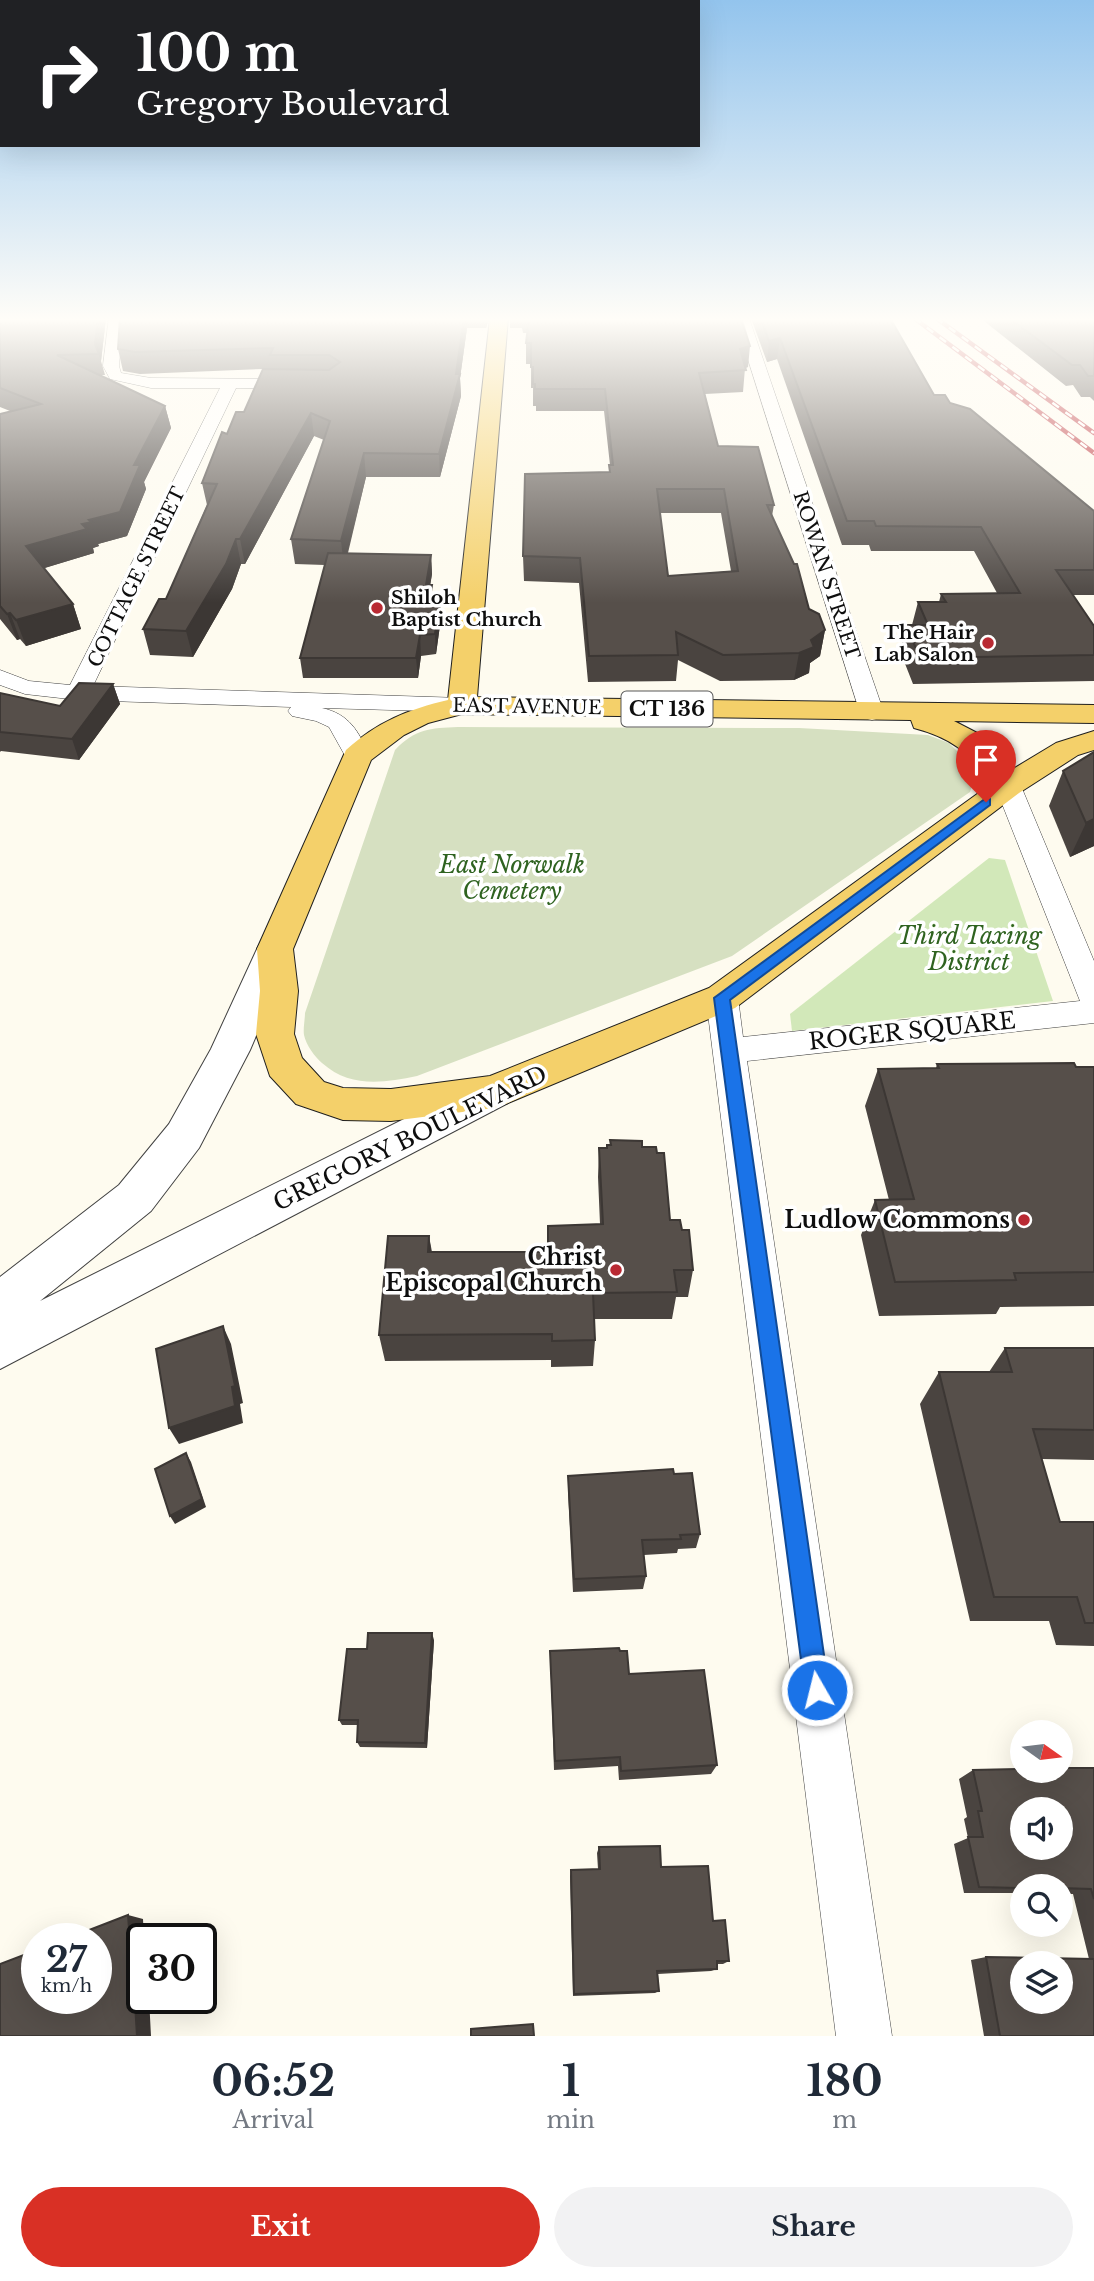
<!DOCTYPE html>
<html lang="en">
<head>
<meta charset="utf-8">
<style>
  :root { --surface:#fff; --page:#f2f2f3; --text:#1f2937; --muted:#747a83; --accent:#d93025 }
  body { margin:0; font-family:"Libre Baskerville",serif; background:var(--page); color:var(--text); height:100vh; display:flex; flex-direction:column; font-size:26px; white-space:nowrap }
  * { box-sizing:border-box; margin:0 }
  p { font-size:23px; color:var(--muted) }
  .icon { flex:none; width:38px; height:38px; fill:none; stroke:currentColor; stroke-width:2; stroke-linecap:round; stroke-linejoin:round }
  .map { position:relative; height:2036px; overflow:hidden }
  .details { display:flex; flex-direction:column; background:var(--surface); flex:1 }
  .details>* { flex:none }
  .hud { position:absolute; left:0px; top:0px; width:700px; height:147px; box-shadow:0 7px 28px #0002; background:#202124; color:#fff; overflow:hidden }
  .needle { width:46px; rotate:104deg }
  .buttons { position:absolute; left:1010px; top:1720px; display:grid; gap:14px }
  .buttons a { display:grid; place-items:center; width:63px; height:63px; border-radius:50%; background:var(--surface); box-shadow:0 7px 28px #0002; font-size:35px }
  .speed { position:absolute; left:21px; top:1923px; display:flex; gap:14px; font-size:35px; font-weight:700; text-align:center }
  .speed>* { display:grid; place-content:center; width:91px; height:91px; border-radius:50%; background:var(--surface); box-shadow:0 7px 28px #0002; line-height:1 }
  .speed small { font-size:18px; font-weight:400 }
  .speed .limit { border:4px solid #111; border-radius:10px; background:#fff; color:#111 }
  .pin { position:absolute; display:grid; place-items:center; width:60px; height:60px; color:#fff; margin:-72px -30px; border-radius:50% 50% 50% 0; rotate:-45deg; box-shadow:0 0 7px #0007 }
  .pin .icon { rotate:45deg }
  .me { position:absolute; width:77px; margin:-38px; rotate:352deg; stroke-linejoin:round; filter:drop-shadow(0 0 5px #0008) }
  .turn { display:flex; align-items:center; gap:24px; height:147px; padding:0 21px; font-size:32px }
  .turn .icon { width:91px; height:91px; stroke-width:2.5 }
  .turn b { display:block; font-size:49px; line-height:60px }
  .eta { display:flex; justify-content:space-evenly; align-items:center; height:119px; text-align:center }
  .eta b { font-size:42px; font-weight:700; line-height:49px }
  .cta { display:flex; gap:14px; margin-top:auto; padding:14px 21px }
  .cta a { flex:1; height:80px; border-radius:42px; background:var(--accent); color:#fff; font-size:28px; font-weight:700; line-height:80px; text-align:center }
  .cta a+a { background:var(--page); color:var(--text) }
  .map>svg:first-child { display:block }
  .green { fill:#d2e8b9 }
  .cemetery { fill:#d6e0c1 }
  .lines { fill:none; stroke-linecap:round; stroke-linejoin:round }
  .minor-casing { stroke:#414141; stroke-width:1 }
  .tertiary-casing { stroke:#414141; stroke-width:2 }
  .primary-casing { stroke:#1f1f1f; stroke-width:2 }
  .minor { fill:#fff; fill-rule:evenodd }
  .tertiary { fill:#fff; fill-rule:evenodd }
  .primary { fill:#f4d06a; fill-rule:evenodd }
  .rail-casing { stroke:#b92a33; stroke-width:4.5 }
  .rail { stroke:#fff; stroke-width:2.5; stroke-dasharray:8; stroke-linecap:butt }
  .wall { fill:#4a4440; fill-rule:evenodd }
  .shaded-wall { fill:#3c3734 }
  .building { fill:#564f4a; stroke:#3c3734; stroke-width:2; fill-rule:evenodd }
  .route { fill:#1a73e8; stroke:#114b97; stroke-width:2 }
  .poi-dot { fill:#b92a33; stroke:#fff; stroke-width:2.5 }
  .labels { text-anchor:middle; stroke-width:7; stroke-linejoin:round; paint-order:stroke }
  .far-street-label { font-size:19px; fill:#0e0e0e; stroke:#fff }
  .far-poi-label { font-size:19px; font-weight:bold; fill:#0e0e0e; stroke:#fff; text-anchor:start }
  .shield { fill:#fff; stroke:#565656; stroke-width:2 }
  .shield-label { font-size:21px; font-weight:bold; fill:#0e0e0e }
  .park-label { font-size:23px; font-style:italic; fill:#2f6320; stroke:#fff }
  .street-label { font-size:23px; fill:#0e0e0e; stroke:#fff }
  .poi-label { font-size:23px; font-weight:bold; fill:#0e0e0e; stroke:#fff; text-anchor:end }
</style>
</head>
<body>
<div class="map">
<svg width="1094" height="2036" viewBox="0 0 1094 2036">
  <rect width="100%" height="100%" fill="#fefbef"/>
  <path class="green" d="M989,858l16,2 48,141 -261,30 -2,-17z"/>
  <path class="cemetery" d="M458,727l341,1 129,7 21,8 18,18 8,15 -5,16 -238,164 -315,120c-34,7 -67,12 -95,-13 -7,-6 -16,-18 -18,-28 -1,-6 1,-16 1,-22l90,-263c20,-21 35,-22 63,-23z"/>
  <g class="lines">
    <g class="minor-casing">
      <g id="minor">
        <path d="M109,318h14l-4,48 2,7 30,5 148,1 8,5 -8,5 -63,-1 -143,298 369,12 8,2 4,5 -4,5 -8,2 -140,-4c27,6 37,23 47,48l-3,5 -9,2 -9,-2 -19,-34 -13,-6 -24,-5 -4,-5 3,-4 -213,-7 -53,-6 -25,-9v-15l29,11 41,4 150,-297h-69l-41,-9 -7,-13z"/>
        <path d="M735,318h14l135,395 -4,5 -8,2 -8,-2 -4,-5z"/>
        <path d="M1008,778l9,2 4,6 73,175v62l-347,38 145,975h-56l-130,-1038 5,-8 11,-3 11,3 5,8 5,39 337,-36 -85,-215 4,-6z"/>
      </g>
    </g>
    <g class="tertiary-casing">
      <path id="tertiary" d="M275,936l13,4 5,9 -43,101 -51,98 -48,63 -111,90 440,-220 14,-5 14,5 6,11 -6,11 -508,266v-92l119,-92 50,-61 42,-75 46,-100 5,-9z"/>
    </g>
    <g class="primary-casing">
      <path id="primary" d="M490,318h18l-31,379 617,8v18l-140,-2 31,16 28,32 43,-26 38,-12v19l-16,5 -59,38 -284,215 -227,95 -14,5 -103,13 -48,-1 -47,-16 -26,-28 -14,-42 4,-43 -3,-42 89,-199c31,-28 63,-41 102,-50zM462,714l449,6 3,8c35,9 57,24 77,56l-282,204 -219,88 -99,13 -48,-1 -19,-6 -22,-24 -8,-24 4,-43 -5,-42 78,-189 33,-25 24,-12z"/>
    </g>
    <use href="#minor" class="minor"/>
    <use href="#tertiary" class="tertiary"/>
    <use href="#primary" class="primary"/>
    <g class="rail-casing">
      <g id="rail">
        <path d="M914,318l180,135"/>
        <path d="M936,318l158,115"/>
      </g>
    </g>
    <use href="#rail" class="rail"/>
  </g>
  <g class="wall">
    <path d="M0,318h106l-5,43 4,14h-5l65,31 6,22 -27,54 2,7 -19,47 -29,8 1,2 -6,2 1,5 -50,15 29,36 8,25 -55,17 -6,-7 -3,1 -17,-21v-205l10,-3 -10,-4z"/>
    <path d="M120,318h369l-3,10h-19l-7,50 1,18 -21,81h-74l-18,76 83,2 1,19 -2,11 3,13 8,20 -5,36 -15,2 -3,22h-115l-3,-20 25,-93 -30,-1 -4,-25 33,-99 -10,-4 -69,128h-4l-9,25 -39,68 -43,-2 -7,-26 23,-30 41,-94 -5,-22 25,-49 17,-22 19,-43 -123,5 -17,-3 -5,-22z"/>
    <path d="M510,318h231l7,49 -3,1 -2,24 -38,2 13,52 56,59 -2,11 37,93 16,21 -5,26 -10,7 -1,10 -15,7 -74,1 -42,-21 -2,21 -88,1 -9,-99 -55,-2 -1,-25 86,-84v-7h1l-6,-54h-68v-5h-3v-18h-2v-24h-5v-21l1,-10h-4l-1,-5h-12zM660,513h61l10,58 -63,5z"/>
    <path d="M751,318h139l44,77 16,8 144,108v84h-21l21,31v55l-181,3 -13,-33 6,-26h6l6,-23h21l2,-8 56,-1 -23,-42h-103l-2,-6h-27l-65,-186 -10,3z"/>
    <path d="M981,318h113v83l-4,-4h-9l-8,-12 -7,1 -82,-65z"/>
    <path d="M113,684l7,20 -41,56 -78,-9 -1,1v-59l60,13z"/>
    <path d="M1094,752v94l-24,11 -21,-51 14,-35z"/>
    <path d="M937,1064l157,3v239l-94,1 -4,7 -117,2 -18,-81 14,-35h14l-24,-94 13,-37 58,-1z"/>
    <path d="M642,1147l28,73 12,10 11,40 -5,27h-12l-4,22h-78l1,21 -2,26 -42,1v-7l-166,1 -6,-26 50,-99 3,16h116l52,-28 -2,-47 1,-29z"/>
    <path d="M1005,1348h89v112l-52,-1 18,63h34v124l-38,-1 -7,-24h-79l-50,-217 19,-32h50z"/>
    <path d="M674,1474l26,60 -4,14 -18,1 -1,4 -33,2 2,21 -3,13 -70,3 -5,-100v-16z"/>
    <path d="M434,1640l-7,108 -67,-1 -3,-5 1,-17h-16l-3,-5 28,-71z"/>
    <path d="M550,1651h70l9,23 88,91 -6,9 -92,6 -1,-14 -64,4z"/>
    <path d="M1094,1768v268h-110l-13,-76 15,-3 103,2 -16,-65h-13v-8h-38v7h-58l-10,-49 14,-6 -4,-19 3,-2 -8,-38 14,-9z"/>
    <path d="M599,1847l62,20 52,54 16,40 -6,3h-6v5l-6,2 -53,3 1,17 -4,2 -82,3 -3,-120 1,-6 27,-1 -1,-16z"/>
  </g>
  <g class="shaded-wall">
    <path d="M98,318h8l-5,43 -6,-17z"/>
    <path d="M464,318h2l1,10 -7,50 1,18 -21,81 -1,-23 17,-80z"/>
    <path d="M486,318h3l-3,10z"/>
    <path d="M780,338l-3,21 -10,3 2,-21z"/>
    <path d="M750,346l-2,21 -10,3 2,-21z"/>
    <path d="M165,406l6,22 -27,54 2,7 -19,47 -29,8 1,2 -6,2 1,5 -59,18 -9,-25 56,-22 7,-4 45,-55z"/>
    <path d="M311,413l3,23 -69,128 -5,-25z"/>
    <path d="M364,453l2,24 -22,89 -3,-25z"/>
    <path d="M236,539l5,25 -9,25 -39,68 -7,-26z"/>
    <path d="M431,555l1,19 -5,31 -1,-20z"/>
    <path d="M440,598l1,20 -5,36 -1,-20z"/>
    <path d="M73,604l8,25 -55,17 -10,-26z"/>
    <path d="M10,613l10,26 -3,1 -10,-26z"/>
    <path d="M825,630l-5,26 -10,7 -1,10 -15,7 5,-27 12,-13z"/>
    <path d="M420,635l1,21 -3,22 -2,-20z"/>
    <path d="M113,684l7,20 -41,56 -7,-21z"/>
    <path d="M1094,819v27l-24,11 16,-34z"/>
    <path d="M429,1236l4,28 -5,-12z"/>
    <path d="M223,1326l8,18 12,59 -3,1 3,19 -64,21 -10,-16z"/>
    <path d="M186,1453l5,9 15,45 -31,17 -5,-8z"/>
    <path d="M432,1633l2,7 -7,108 -2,-5z"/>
    <path d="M128,1915l15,4 1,20h-2v19l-11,-2z"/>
    <path d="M189,1934l13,4 8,19 -9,5v-23h-10z"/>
    <path d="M142,1983v15h7l2,38h-14l-3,-49z"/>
  </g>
  <g class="building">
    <path d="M0,318h98l-3,26 4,10 -42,1 108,51 -31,59h6l-20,47 -31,8 3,2 -10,2 5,5 -61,17 47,58 -57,16 -6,-7 -3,1 -7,-8v-192l41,-10 -41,-16z"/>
    <path d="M120,318h344l-8,56h4l-21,80 -75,-1 -23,88 -50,-2 39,-118 -19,-8 -71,126h-4l-10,25 -40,67 -43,-2 16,-30h7l51,-115 -15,-1 20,-51 5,2 9,-22h8l19,-43 66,1 11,-8 -11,-7h-59l3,-7 -138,4 -17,-3z"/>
    <path d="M529,318h212l9,28 -10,3 6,21 -47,3 19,73 40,1 16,58h-7l27,59h3l12,45 10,5 6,16 -14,10 3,7 -15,6 -76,2 -47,-23 2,23 -89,1 -9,-98 -57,-2 2,-82 85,-2 -1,-7h4l-8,-76h-70v-5h-2v-17h-2v-24h-5zM657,489h67l14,82 -70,5z"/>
    <path d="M761,318h129l44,77h11l5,8 20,6 124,102v59h-38l38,56v29l-174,3 -14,-33h22l-10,-23h28l-5,-8 79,-1 -39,-66 -105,-1 -2,-5h-27l-67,-183 -11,3z"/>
    <path d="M1009,318h85v58h-6l-8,-11h-8z"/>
    <path d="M328,553l103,2 -5,30h6l-2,13h10l-5,36 -15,1 -4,23h-116z"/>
    <path d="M79,683l34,1 -41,55 -72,-7v-39l60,13z"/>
    <path d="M1094,752v67l-8,4 -23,-52z"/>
    <path d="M1074,1063l2,4h18v205l-80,1 2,7 -121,2 -20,-82 39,-1 -36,-130 61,-1 -2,-4z"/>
    <path d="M610,1140l32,1v6h14l1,6h7l6,67h10l2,10h7l4,40h-19l3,22 -84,1 2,47 -43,1v-7l-173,1 9,-99h41l-1,16h120v-26l55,-2 -4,-76h8v-3h4z"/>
    <path d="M223,1326l12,60 -3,1 3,19 -66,22 -13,-79z"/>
    <path d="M1005,1348h89v82l-61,-1 27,93h34v101h-9l-8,-26h-83l-55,-225h73z"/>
    <path d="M186,1453l16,46 -32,17 -15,-47z"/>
    <path d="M673,1469l1,5 18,-1 8,61 -20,1 1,4 -39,1 4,36 -72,3 -6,-103z"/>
    <path d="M368,1633h64l-7,110 -68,-1 1,-22h-19l8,-71h20z"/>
    <path d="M619,1648l1,3h7l2,23 75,-4 13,95 -96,6 -1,-14 -65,4 -5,-110z"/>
    <path d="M1060,1768h34v131l-3,-10 -31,-1v-2h-38v2l-43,-1 -11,-50h15l-5,-26h4l-9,-41 49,-1v2h38zM1022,1810h38v38h-38z"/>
    <path d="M660,1846l1,21 47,-1 5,55 12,-1 4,41h-12v8l-60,2 2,20 -85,3 -3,-124 29,-1 -1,-22z"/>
    <path d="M128,1915l3,41 11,-4v31l-8,4 3,49h-137v-72l37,-14v48h59v-59h-30z"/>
    <path d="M189,1934l2,5h-15z"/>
    <path d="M986,1957l108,2v77h-94zM1022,1964h38v38h-38z"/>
    <path d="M533,2024l1,12h-63v-7z"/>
  </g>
  <linearGradient id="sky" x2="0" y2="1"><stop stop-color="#93c4ed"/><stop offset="0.53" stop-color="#fffdf8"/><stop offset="1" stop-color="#fffdf8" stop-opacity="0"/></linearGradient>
  <rect width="1094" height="603" fill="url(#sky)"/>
  <path class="route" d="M986,798l4,1v6l-260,195 99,690 -3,9 -9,3 -9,-3 -3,-9 -91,-692z"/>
  <g class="poi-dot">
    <circle cx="377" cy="608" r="7"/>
    <circle cx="988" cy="643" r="7"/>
    <circle cx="1024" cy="1220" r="7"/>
    <circle cx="616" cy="1270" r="7"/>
  </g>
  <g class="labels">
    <g class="far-street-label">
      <text transform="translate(827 575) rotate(72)" y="7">ROWAN STREET</text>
      <text transform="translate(136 577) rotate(-64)" y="7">COTTAGE STREET</text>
      <text transform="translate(527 706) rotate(1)" y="7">EAST AVENUE</text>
    </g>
    <g class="far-poi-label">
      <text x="391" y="604">Shiloh<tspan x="391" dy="22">Baptist Church</tspan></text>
      <text x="974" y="639" text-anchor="end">The Hair<tspan x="974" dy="22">Lab Salon</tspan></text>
    </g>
    <rect class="shield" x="621.5" y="691.5" width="91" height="35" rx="5"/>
    <g class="shield-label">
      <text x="667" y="716">CT 136</text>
    </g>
    <g class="park-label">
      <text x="512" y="873">East Norwalk<tspan x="512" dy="26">Cemetery</tspan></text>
      <text x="969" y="944">Third Taxing<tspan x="969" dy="26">District</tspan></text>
    </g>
    <g class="street-label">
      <text transform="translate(912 1031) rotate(-6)" y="8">ROGER SQUARE</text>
      <text transform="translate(410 1138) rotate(-26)" y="8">GREGORY BOULEVARD</text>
    </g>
    <g class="poi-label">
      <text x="1010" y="1228">Ludlow Commons</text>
      <text x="602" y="1265">Christ<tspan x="602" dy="26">Episcopal Church</tspan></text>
    </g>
  </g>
</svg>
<div class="buttons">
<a><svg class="needle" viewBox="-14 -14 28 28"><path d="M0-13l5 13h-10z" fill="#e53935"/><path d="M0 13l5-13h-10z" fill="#747a83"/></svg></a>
<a><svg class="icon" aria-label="sound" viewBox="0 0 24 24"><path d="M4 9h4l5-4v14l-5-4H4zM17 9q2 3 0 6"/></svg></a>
<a><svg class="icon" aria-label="search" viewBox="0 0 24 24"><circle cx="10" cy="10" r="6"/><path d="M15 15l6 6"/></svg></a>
<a><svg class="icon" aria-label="layers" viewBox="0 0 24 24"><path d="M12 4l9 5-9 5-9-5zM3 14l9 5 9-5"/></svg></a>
</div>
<div class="speed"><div>27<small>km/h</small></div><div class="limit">30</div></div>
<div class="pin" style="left:986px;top:802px;background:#d93025"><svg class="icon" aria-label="arrive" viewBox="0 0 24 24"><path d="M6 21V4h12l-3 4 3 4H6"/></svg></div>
<svg class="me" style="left:817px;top:1690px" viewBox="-20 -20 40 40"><circle r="17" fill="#1a73e8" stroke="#fff" stroke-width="3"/><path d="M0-11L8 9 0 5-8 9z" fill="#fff"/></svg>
<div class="hud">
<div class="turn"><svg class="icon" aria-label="right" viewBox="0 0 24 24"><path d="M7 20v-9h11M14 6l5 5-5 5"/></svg><div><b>100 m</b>Gregory Boulevard</div></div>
</div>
</div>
<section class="details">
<div class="eta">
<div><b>06:52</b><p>Arrival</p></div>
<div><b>1</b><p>min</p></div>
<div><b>180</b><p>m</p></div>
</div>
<div class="cta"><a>Exit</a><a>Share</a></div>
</section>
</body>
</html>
